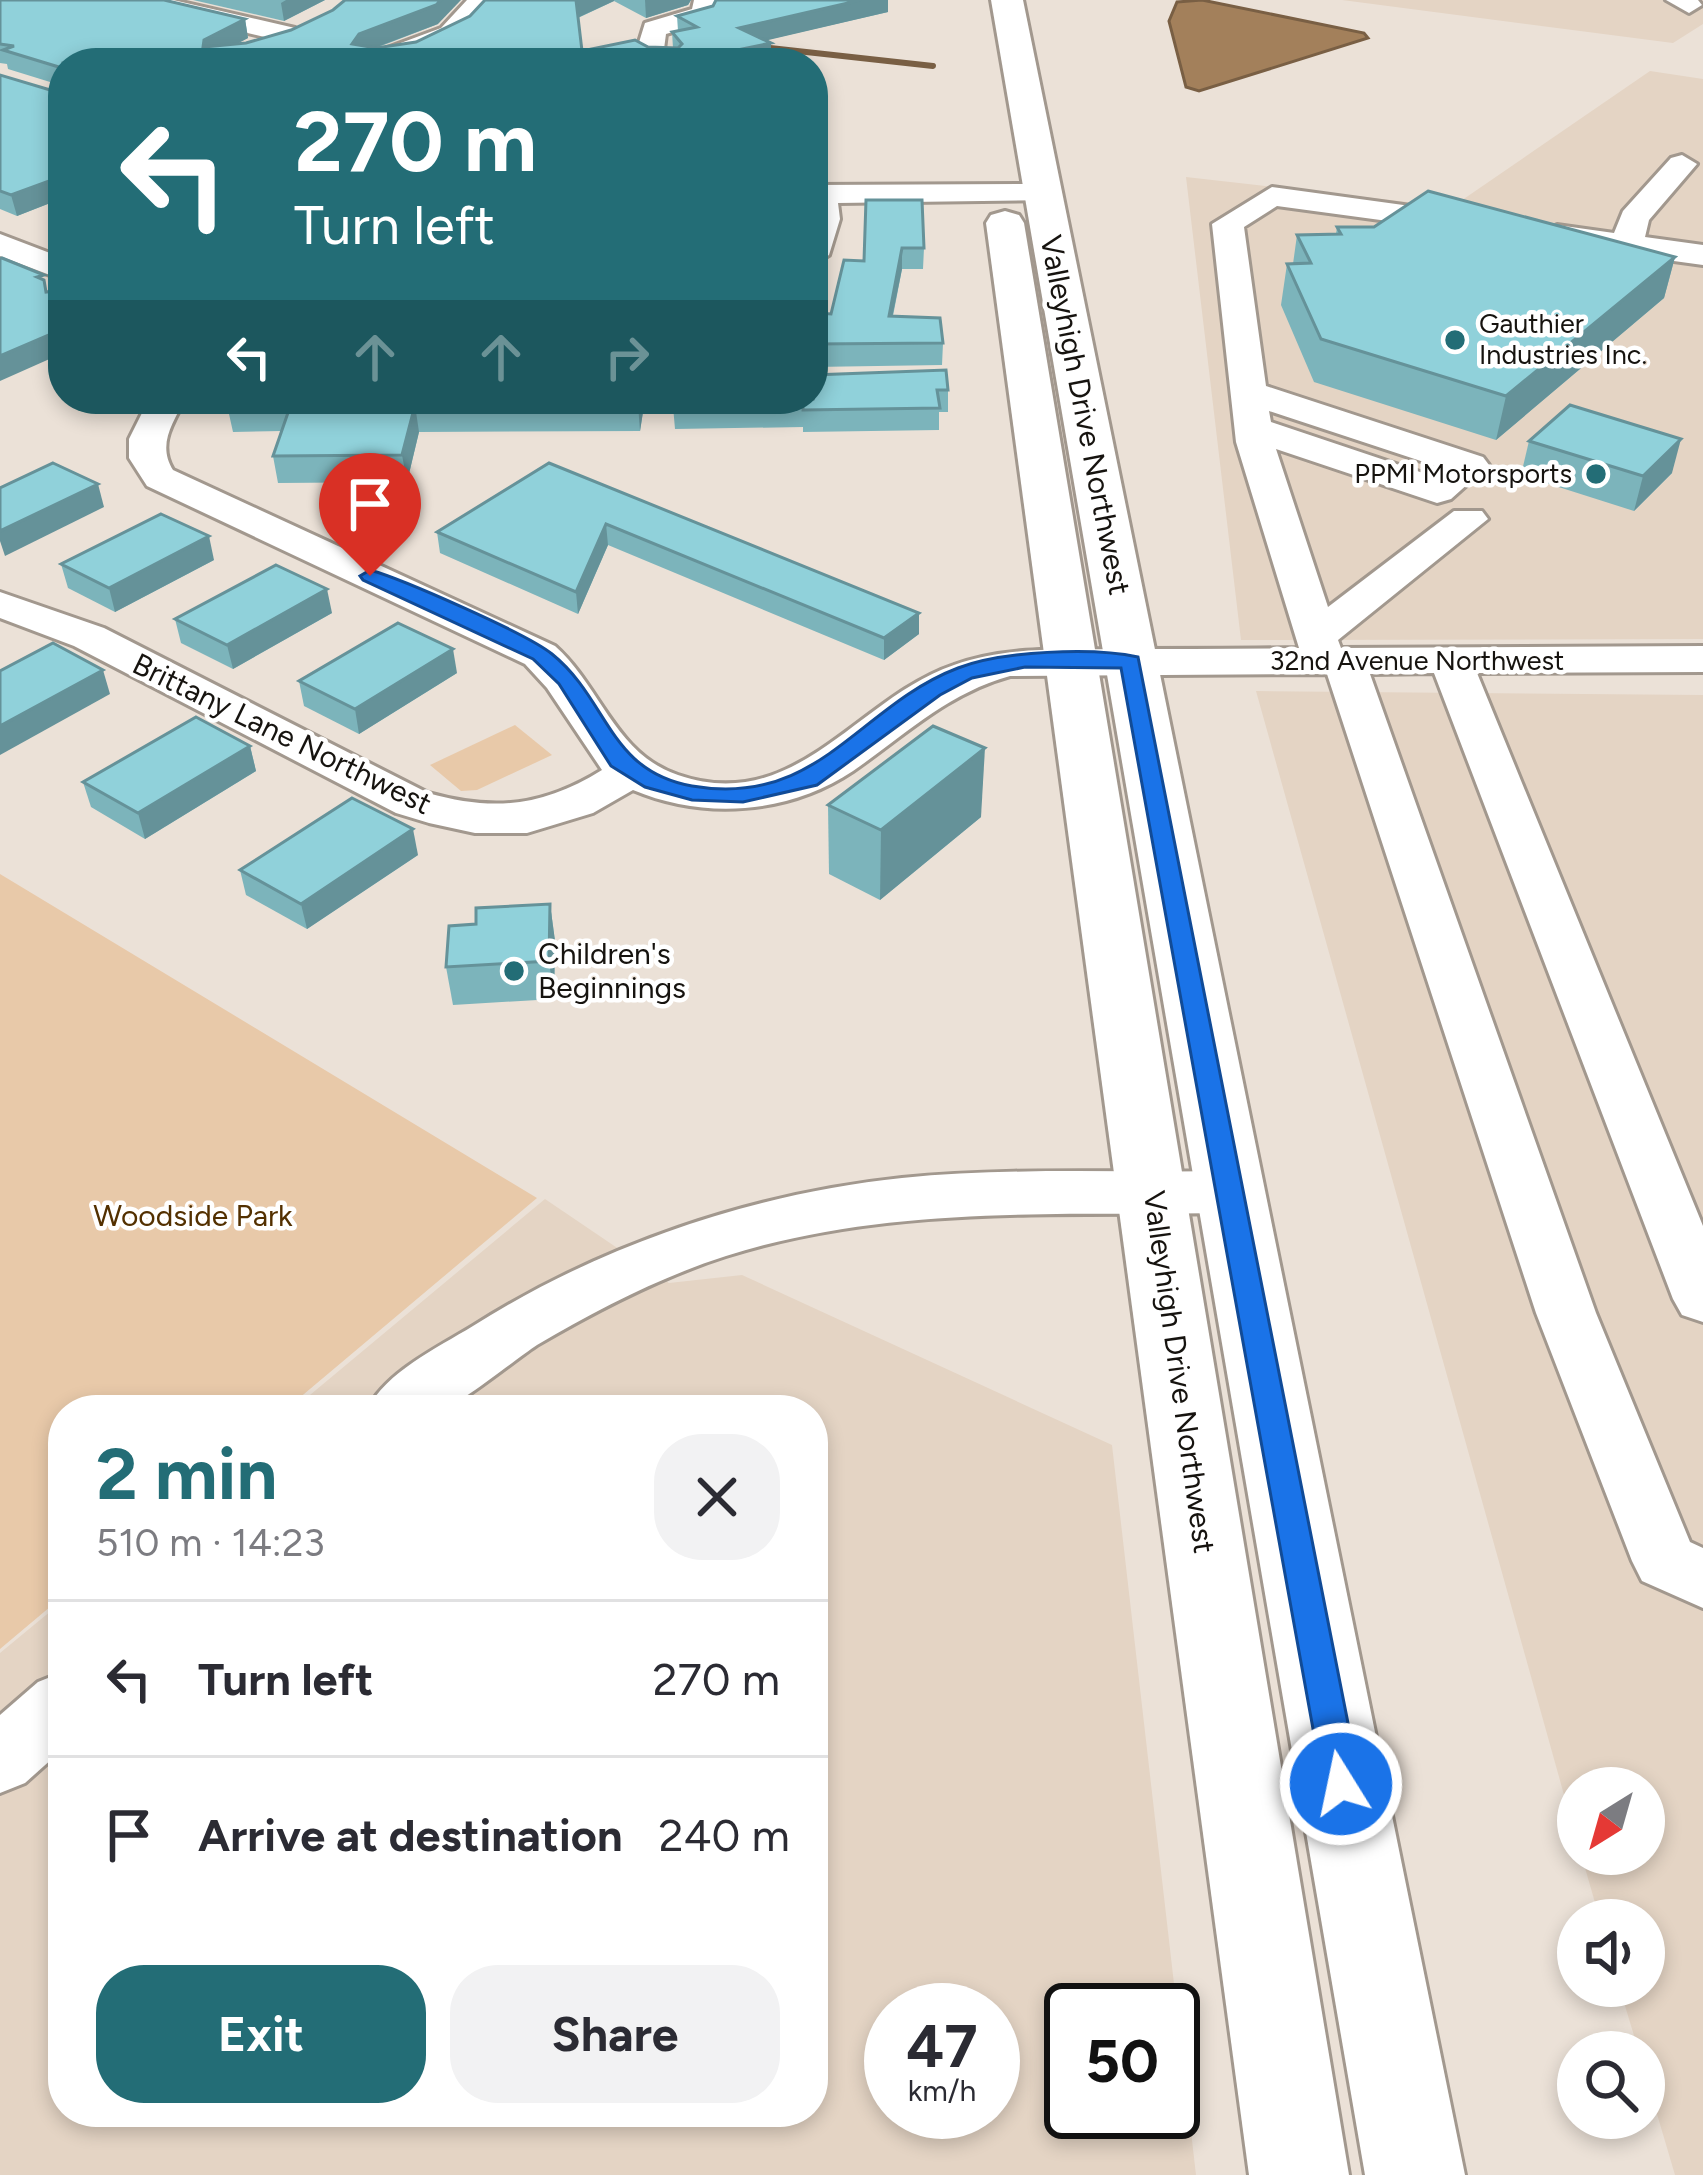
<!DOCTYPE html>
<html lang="en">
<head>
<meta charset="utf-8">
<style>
  :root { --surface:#fff; --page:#f2f2f3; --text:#2b2b33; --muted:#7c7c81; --line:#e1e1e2; --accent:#236d76 }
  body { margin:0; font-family:Figtree,sans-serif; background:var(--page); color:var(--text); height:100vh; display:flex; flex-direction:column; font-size:45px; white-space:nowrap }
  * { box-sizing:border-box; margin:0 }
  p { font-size:39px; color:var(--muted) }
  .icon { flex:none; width:66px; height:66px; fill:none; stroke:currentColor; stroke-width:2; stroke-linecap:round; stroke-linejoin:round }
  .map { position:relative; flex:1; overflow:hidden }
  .sheet { position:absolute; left:48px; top:1395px; width:780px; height:732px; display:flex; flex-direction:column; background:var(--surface); border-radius:48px; box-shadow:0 6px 18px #0003 }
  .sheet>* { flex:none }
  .banner { position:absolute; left:48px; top:48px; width:780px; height:366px; border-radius:48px; box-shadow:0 6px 18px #0003; background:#236d76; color:#fff; overflow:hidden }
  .needle { width:78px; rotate:217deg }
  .tools { position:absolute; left:1557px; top:1767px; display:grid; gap:24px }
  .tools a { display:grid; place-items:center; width:108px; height:108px; border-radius:50%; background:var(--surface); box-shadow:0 6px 18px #0003; font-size:60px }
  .speed { position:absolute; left:864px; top:1983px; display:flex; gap:24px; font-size:60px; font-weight:700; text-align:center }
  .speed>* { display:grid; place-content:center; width:156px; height:156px; border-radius:50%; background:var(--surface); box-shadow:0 6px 18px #0003; line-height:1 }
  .speed small { font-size:30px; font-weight:400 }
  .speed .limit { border:6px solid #111; border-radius:18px; background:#fff; color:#111 }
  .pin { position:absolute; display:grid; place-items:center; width:102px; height:102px; color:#fff; margin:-123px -51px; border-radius:50% 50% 50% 0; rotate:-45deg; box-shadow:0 0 12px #0007 }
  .pin .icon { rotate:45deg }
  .me { position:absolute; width:132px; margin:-66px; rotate:350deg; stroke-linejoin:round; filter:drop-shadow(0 0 9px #0008) }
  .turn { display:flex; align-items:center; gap:42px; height:252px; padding:0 48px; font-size:54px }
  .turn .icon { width:156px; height:156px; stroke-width:2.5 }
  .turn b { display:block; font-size:84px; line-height:102px }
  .lanes { display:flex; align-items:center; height:114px; padding:0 48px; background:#0003; justify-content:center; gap:60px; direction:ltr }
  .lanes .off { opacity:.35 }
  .round { display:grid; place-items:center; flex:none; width:126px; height:126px; border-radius:48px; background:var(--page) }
  .head { display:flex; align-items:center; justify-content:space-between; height:204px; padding:0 48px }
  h1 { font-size:72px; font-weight:700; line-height:90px; color:var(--accent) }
  .button { display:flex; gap:24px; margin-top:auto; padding:24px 48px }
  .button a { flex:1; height:138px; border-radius:48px; background:var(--accent); color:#fff; font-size:48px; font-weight:700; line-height:138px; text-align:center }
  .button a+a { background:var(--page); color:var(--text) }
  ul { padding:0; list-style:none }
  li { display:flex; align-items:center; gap:36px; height:156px; padding:0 48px; border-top:3px solid var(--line) }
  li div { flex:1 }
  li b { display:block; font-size:45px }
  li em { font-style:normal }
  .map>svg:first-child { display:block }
  .built { fill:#e4d4c4; fill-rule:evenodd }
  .green { fill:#e8c9a9 }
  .water { fill:#a3805b; stroke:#795f44; stroke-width:3 }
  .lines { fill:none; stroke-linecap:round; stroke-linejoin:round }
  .stream { stroke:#795f44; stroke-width:6 }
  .minor-casing { stroke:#a2988e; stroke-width:6 }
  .major-casing { stroke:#a2988e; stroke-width:6 }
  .minor { fill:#fff; fill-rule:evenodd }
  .major { fill:#fff; fill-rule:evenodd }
  .wall { fill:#7cb4bb }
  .shaded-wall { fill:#659299 }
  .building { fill:#90d1da; stroke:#659299; stroke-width:3 }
  .route { fill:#1a73e8; stroke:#114b97; stroke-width:3 }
  .poi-dot { fill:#236d76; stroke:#fff; stroke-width:4.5 }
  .labels { text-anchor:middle; stroke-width:9; stroke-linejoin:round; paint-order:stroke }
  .far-poi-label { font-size:27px; fill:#16130f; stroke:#fff; text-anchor:start }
  .far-street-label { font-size:27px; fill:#16130f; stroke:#fff }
  .street-label { font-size:30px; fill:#16130f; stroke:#fff }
  .poi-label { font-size:30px; fill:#16130f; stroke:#fff; text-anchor:start }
  .park-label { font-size:30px; fill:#533000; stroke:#fff }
</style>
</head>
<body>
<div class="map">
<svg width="1703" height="2175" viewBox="0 0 1703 2175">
  <rect width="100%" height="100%" fill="#ebe1d7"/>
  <g class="built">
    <path d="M1342,0h361v24l-30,19z"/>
    <path d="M1650,71l53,8v560l-462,1 -55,-463 266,30z"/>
    <path d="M1256,691l447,4v1480h-28l-31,-105v-18h-5l-20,-66h25v-66h-44l-19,-66h63v-66h-66v57z"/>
    <path d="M545,1199l124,84 73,-8 370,170 84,730h-1196v-522l63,-52v511h750v-702h-521zM891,2010h102v102h-102zM1071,2010h102v102h-102z"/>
  </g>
  <g class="green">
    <path d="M515,725l37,30 -75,35 -16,1 -31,-26z"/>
    <path d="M0,874l537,324 -252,212h-222v186l-63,53z"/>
  </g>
  <path class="water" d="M1202,0l162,33 4,5 -169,53 -13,-4 -17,-66 8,-19z"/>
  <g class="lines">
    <path class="stream" d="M770,48l163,18"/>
    <g class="minor-casing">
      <g id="minor">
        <path d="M126,0h47l122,28 4,6 -13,8 -156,-37z"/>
        <path d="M467,0h26c-24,51 -82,63 -134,63l4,-6 78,-29z"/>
        <path d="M694,0h26l-7,20 -47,14 -2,15 15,14c-17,0 -32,4 -43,-11l9,-29 47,-14z"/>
        <path d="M1666,0h32l4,5 -13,8z"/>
        <path d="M1682,155l15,9 -48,56 -4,17 58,8v20l-146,-20 -16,-10 16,-10 57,8 9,-22 48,-53z"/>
        <path d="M1043,184l15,9 -4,7 -216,3 2,16 -11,36 -16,10v-80z"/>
        <path d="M1272,187l197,27 16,9 -16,9 -192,-26 -33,21 22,159 217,71 6,8 -38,34 -14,4 -161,-54 52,158 126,-96h28l6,8 -150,121 3,8 362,-2v26l-226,1 226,553v96l-21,-7 -9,-16 -239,-626 -64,1 226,639 94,229 13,6v60l-61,-27 -10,-20 -96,-248 -209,-639 -317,2c-62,17 -105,59 -157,95 -64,43 -149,49 -220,19l-40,23 -66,20h-52l-46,-10 -33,-10 -322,-167 -74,-28v-26l104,36 324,165c67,19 116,13 174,-23l-55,-82 -22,-24 -378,-178 -18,-28v-19l20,-40h36c-12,24 -28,45 -12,71l382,176c46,41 60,108 123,129 118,41 180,-78 276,-110 53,-19 107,-15 162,-16 61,0 122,0 183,-1l-63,-206 -24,-218zM1269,411l173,57 -10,8 -161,-54z"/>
        <path d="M0,234l63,24v22l-63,-24z"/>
        <path d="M1231,1171l20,6 8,15 -8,15 -20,6c-170,3 -341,-9 -505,43 -66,21 -129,54 -189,89 -20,13 -80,62 -97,65 -23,4 -50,0 -73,0 19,-38 70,-62 106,-84 128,-81 278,-132 429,-148 109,-11 220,-5 329,-7z"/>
        <path d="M63,1672v77l-38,34 -25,10v-78l38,-33z"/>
      </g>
    </g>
    <g class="major-casing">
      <g id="major">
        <path d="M991,0h32l442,2175h-100z"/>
        <path d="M1005,211l14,4 5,8 325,1952h-100l-263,-1952 5,-8z"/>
      </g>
    </g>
    <use href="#minor" class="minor"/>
    <use href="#major" class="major"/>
  </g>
  <g class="wall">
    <path d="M0,0l245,19 3,19 -12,6 202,-20 -62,24 40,-6 54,-26 15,-16h206l-3,5 -42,13 -32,-17 -36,17 4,33 66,-4 25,1 -1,-16 6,-1 -1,-15 36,-10 3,-6h172v12l-122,28 5,22 -6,1h-702v135l-46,18 -17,-7v-134l57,17 6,-6 -55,-17 -1,-5 -7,-1z"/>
    <path d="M193,0h132l-41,21z"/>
    <path d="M866,200l58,48 -1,21h-21l-9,47 50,27 -1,22 -129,2v-38l18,-15 33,-53z"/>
    <path d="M1337,227l338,30 -11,41 -168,142 -182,-58 -33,-77 6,-41h6l4,-29 39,-1z"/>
    <path d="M948,390v22h-9v18l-136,2v-5l-128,2 -2,-23z"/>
    <path d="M229,399h416l-5,32 -221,1 -12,50 -129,1 -5,-27 8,-25 -48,1 -6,-27z"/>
    <path d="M1529,441l143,32 -38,38 -113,-36z"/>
    <path d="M549,463l370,171 -35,26 -276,-115 -30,69 -138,-61 -3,-21z"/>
    <path d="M214,560l-99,52 -47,-24 -7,-24z"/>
    <path d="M332,613l-99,56 -52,-26 -6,-24z"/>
    <path d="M457,673l-98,61 -55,-28 -5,-25z"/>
    <path d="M250,746l6,25 -111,68 -54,-32 -8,-25z"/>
    <path d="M828,805l153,12 -101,83 -51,-26z"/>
    <path d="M418,855l-111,74 -61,-34 -6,-25z"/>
    <path d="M550,904l5,37 -1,58 -101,6 -7,-38 30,-43z"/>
  </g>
  <g class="shaded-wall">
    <path d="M286,0h39l-41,21 -3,-18z"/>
    <path d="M441,0h20l-23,24 -77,29 -9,-9 7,-10z"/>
    <path d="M575,0h39v1l-37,17z"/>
    <path d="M645,0h46l-3,5 -42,13z"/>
    <path d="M861,0h27v12l-149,35v-19z"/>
    <path d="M245,19l3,19 -40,21 -5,-12 1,-7z"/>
    <path d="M771,43v19l-6,1h-91z"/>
    <path d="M63,176v22l-46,18 -6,-21z"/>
    <path d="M902,248v21l-14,69 1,-22z"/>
    <path d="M1675,257l-11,41 -168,142 10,-44z"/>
    <path d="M63,329v24l-63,28v-25z"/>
    <path d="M639,399h6l-5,32 -2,-27z"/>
    <path d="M415,405l4,27 -12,50 -5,-27z"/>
    <path d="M1681,439l-9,34 -38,38 9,-35z"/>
    <path d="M98,484l6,23 -99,49 -5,-15v-10z"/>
    <path d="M606,524l2,21 -30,69 -2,-22z"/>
    <path d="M209,536l5,24 -99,52 -6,-24z"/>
    <path d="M327,589l5,24 -99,56 -6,-24z"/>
    <path d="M919,613v21l-35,26v-22z"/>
    <path d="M453,649l4,24 -98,61 -4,-25z"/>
    <path d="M103,670l7,24 -110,61v-29z"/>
    <path d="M250,746l6,25 -111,68 -7,-26z"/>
    <path d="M985,748l-4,69 -101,83 1,-70z"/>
    <path d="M413,829l5,26 -111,74 -6,-25z"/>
    <path d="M550,904l5,37 -1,58 -5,-38z"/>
  </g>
  <g class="building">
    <path d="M0,0h164l81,19 -41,21 -1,7 43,-4 45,-13 42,-20 12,-10h96l-5,5 -77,29 -7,10 24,4 40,-6 54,-26 15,-16h91l6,51 53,-11 13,7 30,1 4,-4 -10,-12 25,-5 -20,-11 36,-10 3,-6h145l-122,28 32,15 -97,20h-268l-7,-5 -2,5h-334v113l-52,19 -11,-4v-116l57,17 6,-5 -1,-19 -59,-18 11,-4 -14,-2z"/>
    <path d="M1428,191l247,66 -169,139 -185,-57 -34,-75 24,-1 -14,-28 44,-1 -4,-7h37z"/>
    <path d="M866,200h56l2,48h-22l-13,68 51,2 3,25 -130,1v-15l5,-16 13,1 13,-54 20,1z"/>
    <path d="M2,258l42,17 -7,2 7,3 2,12 17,-2v39l-63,27v-97z"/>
    <path d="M946,370l2,20h-11l3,18 -137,2v-6l-130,2 2,-7h138v-24z"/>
    <path d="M229,399h410l-1,5 -223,1 -13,50 -129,1 18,-52 -64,1z"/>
    <path d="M1570,405l111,34 -38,37 -114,-35z"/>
    <path d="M53,463l45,21 -98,47v-43z"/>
    <path d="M549,463l370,150 -35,25 -278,-114 -30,68 -139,-60z"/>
    <path d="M161,514l48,22 -100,52 -48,-24z"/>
    <path d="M276,565l51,24 -100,56 -52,-26z"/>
    <path d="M398,623l55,26 -98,60 -56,-28z"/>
    <path d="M53,643l50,27 -103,56v-55z"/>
    <path d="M196,717l54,29 -112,67 -55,-31z"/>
    <path d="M933,726l52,22 -104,82 -53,-25z"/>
    <path d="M352,798l61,31 -112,75 -61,-34z"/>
    <path d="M550,904l-1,57 -103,6 3,-41 27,-2v-16z"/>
  </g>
  <path class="route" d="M370,570c32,9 158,64 182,84 57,46 56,117 140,132 127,22 166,-80 266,-118 44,-17 134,-21 180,-11l222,1127 -6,12 -13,5 -13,-5 -5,-12 -202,-1116 -96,-1 -53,11 -32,17 -123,90 -74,17 -51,-2 -47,-13 -34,-21 -52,-82 -26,-25 -170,-79 -3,-4z"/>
  <g class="poi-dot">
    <circle cx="1455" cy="340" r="12"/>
    <circle cx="1596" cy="474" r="12"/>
    <circle cx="514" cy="971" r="12"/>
  </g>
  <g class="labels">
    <g class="far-poi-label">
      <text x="1479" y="333">Gauthier<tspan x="1479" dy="31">Industries Inc.</tspan></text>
      <text x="1572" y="483" text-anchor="end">PPMI Motorsports</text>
    </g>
    <g class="far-street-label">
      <text x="1417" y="670">32nd Avenue Northwest</text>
    </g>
    <g class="street-label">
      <text transform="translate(1085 415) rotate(79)" y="10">Valleyhigh Drive Northwest</text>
      <text transform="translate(282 734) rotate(26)" y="10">Brittany Lane Northwest</text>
      <text transform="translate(1179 1372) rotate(82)" y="10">Valleyhigh Drive Northwest</text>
    </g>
    <g class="poi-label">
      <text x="538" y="964">Children's<tspan x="538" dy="34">Beginnings</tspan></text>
    </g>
    <g class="park-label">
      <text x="193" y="1226">Woodside Park</text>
    </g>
  </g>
</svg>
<div class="tools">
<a><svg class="needle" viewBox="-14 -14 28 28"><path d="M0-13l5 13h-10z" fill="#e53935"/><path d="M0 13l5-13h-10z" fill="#7c7c81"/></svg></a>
<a><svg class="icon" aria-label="sound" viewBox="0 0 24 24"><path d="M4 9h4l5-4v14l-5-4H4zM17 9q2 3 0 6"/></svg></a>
<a><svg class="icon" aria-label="search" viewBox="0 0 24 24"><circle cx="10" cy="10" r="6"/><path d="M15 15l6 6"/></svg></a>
</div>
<div class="speed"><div>47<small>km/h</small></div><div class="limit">50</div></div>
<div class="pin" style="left:370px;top:576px;background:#d93025"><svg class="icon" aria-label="arrive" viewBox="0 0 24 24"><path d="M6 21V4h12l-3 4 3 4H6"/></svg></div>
<svg class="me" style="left:1341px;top:1784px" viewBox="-20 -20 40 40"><circle r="17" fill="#1a73e8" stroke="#fff" stroke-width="3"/><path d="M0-11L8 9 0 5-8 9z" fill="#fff"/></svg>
<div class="banner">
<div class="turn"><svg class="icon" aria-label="left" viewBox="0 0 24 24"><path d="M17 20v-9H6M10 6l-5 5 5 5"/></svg><div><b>270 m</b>Turn left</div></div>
<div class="lanes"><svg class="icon" aria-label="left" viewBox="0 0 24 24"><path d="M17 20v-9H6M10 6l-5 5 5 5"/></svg><svg class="icon off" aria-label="ahead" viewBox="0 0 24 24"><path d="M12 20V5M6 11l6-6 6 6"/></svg><svg class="icon off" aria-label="ahead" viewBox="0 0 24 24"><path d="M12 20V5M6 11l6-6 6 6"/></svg><svg class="icon off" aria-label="right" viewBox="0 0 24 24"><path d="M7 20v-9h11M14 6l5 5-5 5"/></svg></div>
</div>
<section class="sheet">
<div class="head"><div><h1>2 min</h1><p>510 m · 14:23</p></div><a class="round"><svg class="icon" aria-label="close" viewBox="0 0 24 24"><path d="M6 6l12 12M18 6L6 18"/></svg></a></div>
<ul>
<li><svg class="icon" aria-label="left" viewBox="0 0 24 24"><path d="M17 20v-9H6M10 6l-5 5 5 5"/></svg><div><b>Turn left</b></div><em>270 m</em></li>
<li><svg class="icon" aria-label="arrive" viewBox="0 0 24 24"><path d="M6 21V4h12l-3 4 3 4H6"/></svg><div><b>Arrive at destination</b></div><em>240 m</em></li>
</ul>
<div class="button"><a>Exit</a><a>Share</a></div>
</section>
</div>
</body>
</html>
